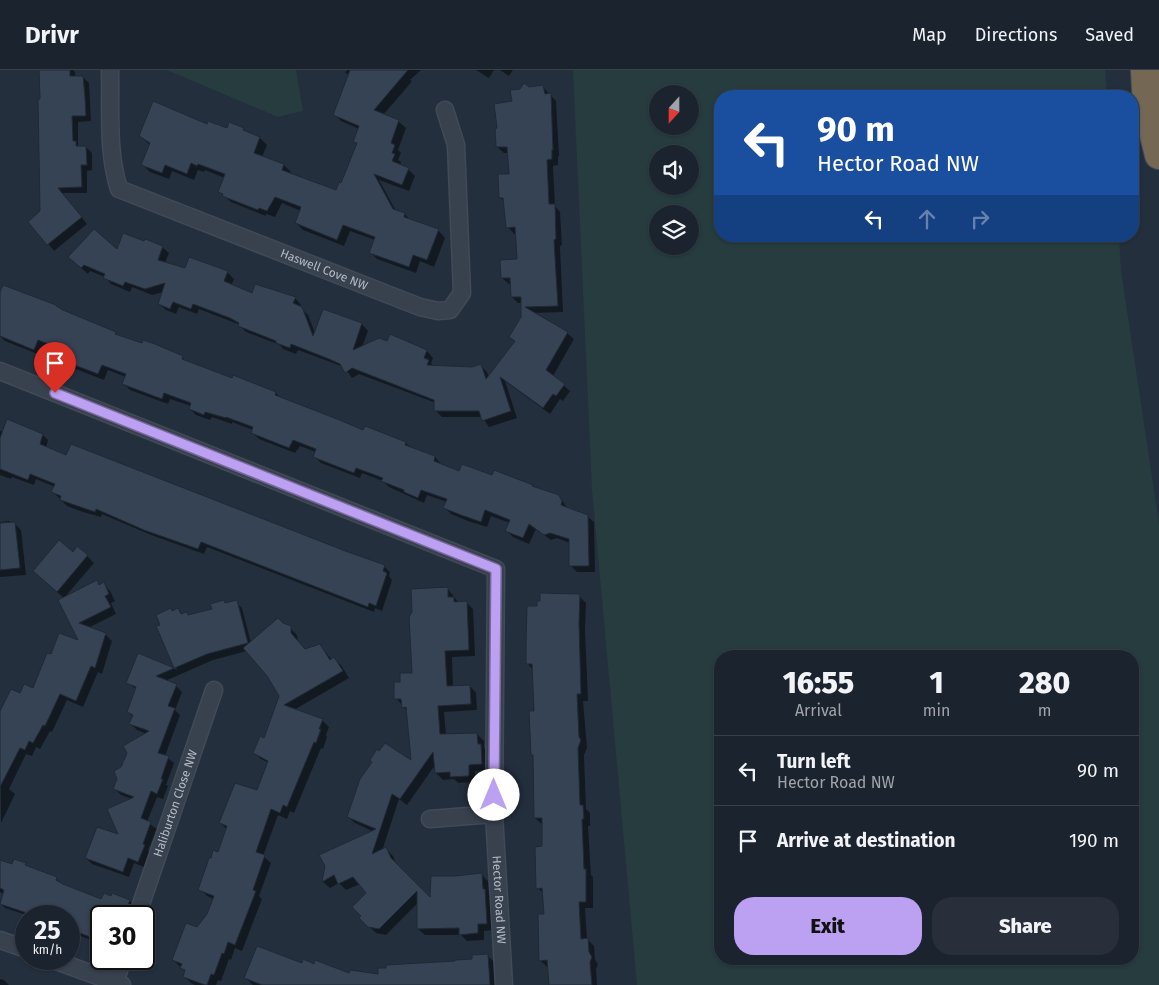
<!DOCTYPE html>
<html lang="en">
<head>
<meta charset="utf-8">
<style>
  :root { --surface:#1b232e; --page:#282f3a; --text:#f1f3f6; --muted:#a0a4aa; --line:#39404a; --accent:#bca0f2 }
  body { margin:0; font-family:"Fira Sans",sans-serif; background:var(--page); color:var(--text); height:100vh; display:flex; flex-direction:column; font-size:19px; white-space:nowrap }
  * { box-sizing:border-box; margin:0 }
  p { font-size:16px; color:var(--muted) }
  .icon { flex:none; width:28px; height:28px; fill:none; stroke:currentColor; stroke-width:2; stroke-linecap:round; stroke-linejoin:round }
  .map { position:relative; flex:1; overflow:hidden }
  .panel { position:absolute; left:714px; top:580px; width:425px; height:315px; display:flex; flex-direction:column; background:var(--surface); border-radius:20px; box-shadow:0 1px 4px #0004,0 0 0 1px var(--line) }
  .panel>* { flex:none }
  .top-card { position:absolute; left:714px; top:20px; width:425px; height:152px; border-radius:20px; box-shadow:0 1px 4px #0004,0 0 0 1px var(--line); background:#1a4fa0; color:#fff; overflow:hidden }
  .needle { width:32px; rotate:201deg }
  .controls { position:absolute; left:649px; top:15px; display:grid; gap:10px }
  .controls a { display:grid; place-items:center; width:50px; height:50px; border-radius:50%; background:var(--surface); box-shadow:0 1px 4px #0004,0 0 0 1px var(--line); font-size:25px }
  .speed { position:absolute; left:15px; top:835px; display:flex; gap:10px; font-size:25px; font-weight:700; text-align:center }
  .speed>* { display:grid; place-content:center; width:65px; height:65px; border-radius:50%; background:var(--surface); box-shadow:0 1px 4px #0004,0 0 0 1px var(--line); line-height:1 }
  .speed small { font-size:12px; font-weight:400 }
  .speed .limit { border:2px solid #111; border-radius:8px; background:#fff; color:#111 }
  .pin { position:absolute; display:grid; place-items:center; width:42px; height:42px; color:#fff; margin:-51px -21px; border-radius:50% 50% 50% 0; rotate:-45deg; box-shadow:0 0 5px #0007 }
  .pin .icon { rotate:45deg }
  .me { position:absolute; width:55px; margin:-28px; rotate:0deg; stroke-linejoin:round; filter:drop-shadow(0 0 4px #0008) }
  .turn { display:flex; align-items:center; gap:18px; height:105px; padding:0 20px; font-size:22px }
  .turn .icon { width:65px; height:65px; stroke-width:2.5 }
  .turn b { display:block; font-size:35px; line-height:42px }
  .lanes { display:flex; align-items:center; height:48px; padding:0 20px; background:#0003; justify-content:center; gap:25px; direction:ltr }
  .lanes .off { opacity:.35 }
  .eta { display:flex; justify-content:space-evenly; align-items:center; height:85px; text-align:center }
  .eta b { font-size:30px; font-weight:800; line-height:35px }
  .action { display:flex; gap:10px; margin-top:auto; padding:10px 20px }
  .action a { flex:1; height:58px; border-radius:20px; background:var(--accent); color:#111; font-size:20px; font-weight:800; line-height:58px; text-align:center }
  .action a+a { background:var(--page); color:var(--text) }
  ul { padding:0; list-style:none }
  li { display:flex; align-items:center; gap:15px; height:70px; padding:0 20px; border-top:1px solid var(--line) }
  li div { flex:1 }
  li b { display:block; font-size:19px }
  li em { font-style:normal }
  header { display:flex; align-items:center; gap:30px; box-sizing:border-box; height:70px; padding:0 25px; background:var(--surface); border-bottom:1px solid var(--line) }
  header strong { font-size:24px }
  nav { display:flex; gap:28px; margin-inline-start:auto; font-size:18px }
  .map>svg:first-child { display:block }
  .green { fill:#263c3f; fill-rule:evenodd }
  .shadow { fill:#0007 }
  .building { fill:#364354; stroke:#1f2835 }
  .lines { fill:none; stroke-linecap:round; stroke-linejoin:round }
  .street-casing { stroke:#414a57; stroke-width:19 }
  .highway-casing { stroke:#434c59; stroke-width:30 }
  .street { stroke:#38414e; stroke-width:16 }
  .highway { stroke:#746855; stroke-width:28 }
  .route-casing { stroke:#7a689d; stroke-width:12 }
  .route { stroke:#bca0f2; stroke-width:9 }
  .labels { text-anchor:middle; stroke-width:5; stroke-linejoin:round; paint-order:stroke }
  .street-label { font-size:12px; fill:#b4bcc9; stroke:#1d2633 }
</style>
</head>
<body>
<header>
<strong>Drivr</strong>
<nav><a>Map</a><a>Directions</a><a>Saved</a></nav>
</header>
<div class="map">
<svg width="1159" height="915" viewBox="0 0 1159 915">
  <rect width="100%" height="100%" fill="#242f3e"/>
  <g class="green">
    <path d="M167,0h129l7,41 -25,6z"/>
    <path d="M573,0h532l2,26h-387v140h399l2,35 38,252v462h-522l-45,-496zM658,24h32v32h-32zM658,84h32v32h-32zM658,144h32v32h-32zM1132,586v303h-412v-303z"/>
  </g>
  <g class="shadow">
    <path d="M40,0h33l2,2v5h8l6,6 2,38 -13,1v24l8,1 6,6v17l-5,1v22h-25l25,31 -33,27 -24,-29 11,-11z"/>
    <path d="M348,0h73l-11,10 2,1 -3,4 -26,30 15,6 8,7 -8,22 3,3 -3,7 3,2 -1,4 8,3 7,7 -6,15 -30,-11 17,31 9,3 5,6 28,10 7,8 -11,29 -14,-6 -4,12 -39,-14 -7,-7 5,-12 -25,-9 -6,15 -41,-16 -7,-7 5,-12 -19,-8 -7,14 -9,-3v2l-35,-14 -11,-10 5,-14 -20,-8 -1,2 -6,-2 -4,10 -22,-9 -3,8 -19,-7 -7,-7 7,-20 -10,-9 67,-10 21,4 15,-1 5,5 12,4 7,7 -5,12 22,8 7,7 -1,2 47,18 5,-8 15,-40 -2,-3 4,-12 -18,-8 -7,-7 15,-38 -4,-4z"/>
    <path d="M476,0h18l-5,8z"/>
    <path d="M500,0h13l-4,6z"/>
    <path d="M543,17l13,14 3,55h-1v9l-5,1 2,40 5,6 2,33 -2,1 3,66 -30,1 34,20 7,6 -21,37 17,15 -7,10 -3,-2 -10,15 -45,-33 12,37 -28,9 -7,-10h-40l-7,-7 1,-7 -77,-29 -7,4 -8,-11 -46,-17 -2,4 -13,-5 -3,-4 -34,-13 -8,-8 -39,-15 -2,5 -18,-7 -3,7 -10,-4 -7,-6 5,-12 -12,3 -20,-8 -2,5 -19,-8 -6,-7 -15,-6 -2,3 -12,-11 69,-21 17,5 7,6 -4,10 20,7 42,2 7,7 -3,7 21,8 43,4 6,7 -1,2 8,8 7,18 8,-23 39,14 6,7 -6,16 65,4 6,7 -2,5 3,4 39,1 7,-3 7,7 2,6 27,-36 -5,-5 11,-19v-15h-4l-6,-6v-13h-3l-7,-6 16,-18 -1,-27 -3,1 -6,-7 -3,-25 -5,-5 10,-22 -1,-22h-5l-7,-6 16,-45 16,-13z"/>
    <path d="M0,225l182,62 5,5 46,18 1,-3 42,16 5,5 83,33 42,12 5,5 24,9 6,7 -1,1 20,8 33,3 66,20 9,13 19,7 7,6 1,50h-18l-6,-6 -1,-23 -13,-5 -6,2 -15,-11 -7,15 -16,-7 -6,-6 3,-8 -19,-7 -4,11 -19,-6 -17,-7 -6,-6 2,-6 -20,-7 -3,8 -35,-16 -6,-6 -21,-8 -2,5 -39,-15 -6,-6 1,-5 -16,-6 -5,7 -36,-14 -6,-6v-3l-21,-8v2l-20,-7 -2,3 -14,-5 -6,-6 1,-3 -21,-7 -2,5 -38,-14 -6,-6 2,-7 -18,-7 -4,10 -36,-14 -6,-6 2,-7 -20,-7 -4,9 -35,-14 -5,-5z"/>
    <path d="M8,350l35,15 5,5 -2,8 338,118 6,6 -1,4 3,4 -10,31 -7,-3 -1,4 -167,-65 -3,7 -53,-19 -49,-21 -1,3 -18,-5 -16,-6 -14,-14 2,-5 -19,-8 -2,6 -22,-8 -1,2 -11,-4v-44l4,1z"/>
    <path d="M9,451l2,3 3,-1 7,7 5,45 -26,2v-55z"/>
    <path d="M73,483l14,3 7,7 -30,35 -23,-20z"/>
    <path d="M97,512l4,3 2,-1 7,7 5,10 -4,2 5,11 -28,14 17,6 7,7 -10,33 -4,-2 -15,35 -16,-7 -15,32 -2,-1 -10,18 -4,-2 -4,9 -6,-2 -17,35 6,5 -14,29 -1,-113 2,1 18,-16 14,-5 18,-34 28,-14 -21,-42z"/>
    <path d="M447,518l12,15 7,-1 7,7 2,47 -23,1 1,30 17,-1 6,7 1,17 -33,2 2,23 31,-1 7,7v7l4,4v18l-13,1v11l-17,1 -4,-4 -11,1 -7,-7 -1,-8 -28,40 -8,-6 -17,52 4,-2 7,7 4,10 35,34 23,-23 26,-3 7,7 1,14 2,2 2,33 -9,1v9l-17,1 -6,-6h-36l-7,-6v-26l-32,32 -10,-2 -15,-15 6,-25 -7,-9 -14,6 -7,-7 -9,5 -7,-6 3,-16 48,-34 -19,-9 -7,-6 14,-41 11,-14 39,1 -4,-51 -12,-14 6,-15 11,-9z"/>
    <path d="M579,526l7,7 -1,27 3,71h-5l4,47 -3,7 2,54 4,4v13h-2l3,49 2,2v31h-8l2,31 7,7 1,14 3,4 -2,5 1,16h-47l-1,-18h-2l-7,-7 5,-45 -1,-21 -6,-6 6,-41 -1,-22 -8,-7 -2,-148 -5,-6 10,-57z"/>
    <path d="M236,532l6,6 9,35 33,-18 6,3 7,7 1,6 8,9 14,-5 12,15 2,-1 7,6 8,13 -55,32 28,10 7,7 -3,8 1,2 -4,12 -2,-1 -27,65 -4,-2 -3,8 -9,-4 -15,41 8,7 -12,33 3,3 -20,52 -7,-3 -4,12 -2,-1 -8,22 -3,-1 -2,5h-21l-4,-2 -7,-7 2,-4 -13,-12 36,-45 5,-16 -7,-3 -7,-7 19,-35 8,-24 -6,-7 37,-31 11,-29 -8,-4 -7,-7 10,-13 17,-43 -13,-20 -21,-25 -34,9 -48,21 11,5 6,6 -7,18 5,5 -15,41 9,7 -8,22 2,1 -5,13 -6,-2 -10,25 10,7 -9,21 2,2 -6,15 -10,-4 -5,14 -37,-13 -6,-6 34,-21 12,-38 -11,-4 -6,-6 7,-21 25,-34 -10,-4 -6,-6 2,-7 -5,-5 9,-22 -9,-7 11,-28 38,15 -19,-43 3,-2 11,-13 6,-3 5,6 4,-2 2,3 24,-6z"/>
    <path d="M0,791l13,5 12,-2 4,4 27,10 5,6 41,16 10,-3 1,-3 17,7 5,5 -4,10h-30v28l-28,-11 -4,-4v-13h-11l-12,-4 -1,4h-16l-24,-8 -5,-5 3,-9 -3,-2z"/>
    <path d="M488,886l7,7 2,22h-244l-7,-7 57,-14 47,11 29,1 95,-16z"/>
    <path d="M0,909l4,1 5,5h-9z"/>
  </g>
  <g class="building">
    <path d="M39,0h31v6h13l2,21 1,19h-14l1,25h3v5h10l1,19h-6l1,22 -24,1 24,29 -35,28 -19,-23 12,-11 -2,-112h2z"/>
    <path d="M350,0h58l-34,40 25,10 -8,23 4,2 -3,8 3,1 -3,7 17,7 -7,17 -28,-11 19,35 12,4 -1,4 35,12 -12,31 -14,-5 -4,12 -40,-14 6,-16 -32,-12 -6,15 -42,-17 6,-16 -26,-10 -8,14 -8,-3 -1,2 -36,-14 1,-2 -5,-2 7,-18 -27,-10 -1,2 -6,-3 -4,11 -22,-9 -3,8 -21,-8 9,-22 -11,-7 14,-35 54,23 1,-3 19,7 2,-6 15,6 -1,2 17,7 -6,16 30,11 -2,6 54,20 3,-8 2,1 16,-40 -4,-1 6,-16 -26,-11z"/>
    <path d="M524,13l5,4 14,-2 2,9 6,-1 2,57h-1v9l-5,1 2,44h6l1,35 -2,1 4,66 -33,1 43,25 -22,38 19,14 -9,12 -3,-2 -10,14 -43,-31 11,34 -29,10 -3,-10h-45v-11l-82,-32 -7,5 -5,-9 -11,-5 -38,-15 -1,4 -14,-5v-2l-38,-15 1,-3 -9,-5 -37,-14 -2,5 -18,-7 -3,7 -12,-5 7,-21 -20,6 -20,-7 -2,4 -20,-8 2,-4 -21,-9 -3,3 -13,-11 26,-28 23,20 6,-16 21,8 1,-2 18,7 -5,14 27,8 4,-11 39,14 -4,10 28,12 3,-9 41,13 -3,6 9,4 11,29 10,-27 39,14 -9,27 26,-12 8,3 3,-7 37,16 -3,8 5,2 -2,5 45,2 9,-3 5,15 29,-38 -6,-4 12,-20v-20h-10l-1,-19h-9l-1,-18 17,-1 -2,-32 -9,1 -3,-30h-4l-1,-24h11l-2,-27h-11l-1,-18 2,-1 -3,-24 18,-3 -2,-11 10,-1z"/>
    <path d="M3,215l53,20v1l7,4 53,22 -1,2 27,9 1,-3 12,4 28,12 -1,3 50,19 1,-3 43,17 -1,3 62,24 26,11 2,-4 41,16 -1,3 30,11 -1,5 25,10 3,-7 30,11 2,-5 39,15 -1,1 27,9 3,6 -1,4 27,10 1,51h-20v-27l-19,-6 -6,2 -15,-11 -6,14 -18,-7 5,-11 -25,-10 -4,12 -20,-7 -18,-7 4,-9 -26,-9 -3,8 -14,-6v-2l-23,-9 2,-3 -27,-10 -2,5 -41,-16 3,-8 -23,-9 -4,8 -38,-15 2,-6 -27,-10v1l-21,-6 -1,3 -15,-6 2,-6 -27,-10 -2,6 -40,-15 4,-10 -24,-9 -4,9 -37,-14 3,-10 -26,-10 -4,10 -34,-14v-44z"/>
    <path d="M7,349l36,15 -3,10 26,11 5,-11 277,108 37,13 -2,6 4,2 -11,33 -7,-3 -1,4 -167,-65 -3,7 -54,-19 -48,-21 -1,3 -35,-12 1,-4 -10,-4 4,-8 -25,-10 -2,6 -28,-11v-31z"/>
    <path d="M15,452l5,46 -20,2v-47z"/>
    <path d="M59,470l14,12 4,-6 11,9 -31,37 -24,-21z"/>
    <path d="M97,510l2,5 5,-3 5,12 -4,2 6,11 -32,16 27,10 -11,35 -4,-2 -15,35 -16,-7 -15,32 -2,-1 -10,18 -4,-2 -4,9 -5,-2 -20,39v-76l11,-22 9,4 4,-9 9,4 14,-35 4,1 8,-21 19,7 -20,-40z"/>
    <path d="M448,517v10h6v5l13,-1 2,49 -24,1 2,35 23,-1 1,19 -33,2 2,28 37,-1 1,11h3l1,20 -13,1v11l-19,1v-5l-15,1 -2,-21 -33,47 -8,-5 -20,60 14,-7 5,11 39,39 1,-21h24l27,-3 1,16h2l2,35h-9v9l-19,2v-7l-42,1v-38l-38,38 -11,-2 -9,-9 2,-2 -9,-9 14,-14 -13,-16 -15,7 -4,-9 -12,7 3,-16 -6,-11 57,-26 -29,-12 13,-38 12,-17 -2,-2 7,-11 2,2 6,-8 26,17 -5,-53 -4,1 -1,-9h-7v-17h6v-9h12l-3,-56 3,-5 -1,-23z"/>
    <path d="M540,523l40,1 -1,29 2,71h-4l2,43 2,3 -3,8 2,57h3l1,14h-2l2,50h2v33h-7l2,37 7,-1 1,14 3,5 -2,5 2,23h-43l-2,-25 -8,1 -1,-47h6l-2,-26 -6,1 -1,-42 7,-1v-28h-8l-1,-63h-2l-2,-44h5l-2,-47h-6v-19l1,-39h10v-5h3z"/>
    <path d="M224,530l1,3 12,-3 11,43 -41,11 -51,22 21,8 -9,22 7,2 -17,45 11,3 -8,23h2l-6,15 -6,-3 -10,27 10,4 -8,22 2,1 -7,17 -10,-4 -5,14 -38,-14 12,-31 21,7 -11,-25 27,-12 -21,-8 4,-10 -3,-8 7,-4 6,-14 -4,-7 26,-15 -20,-7 4,-9 -6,-3 9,-25 -10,-4 12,-30 36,15 -18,-42 4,-1 -4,-10 15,-7 1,3 6,-3 3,6 6,-2 1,3 24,-6 -2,-5z"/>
    <path d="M278,548l5,5 8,3v7l14,16 15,-5 10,16 4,-3 9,14 -59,34 39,14 -4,10h2l-5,14 -2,-1 -27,65 -4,-2 -3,8 -9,-4 -15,43 9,3 -12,35 3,1 -21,54 -7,-3 -4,12 -2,-1 -8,22 -3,-1 -4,11h-2l-22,-8 2,-7 -5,-2 2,-4 -10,-4 14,-37 11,4 10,-13 7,-18 -16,-6 11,-32h2l2,-8 5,2 9,-26 -8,-3 16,-40 22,7 11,-29 -15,-8 7,-17 4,2 15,-42 -12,-20 -24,-28z"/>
    <path d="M14,789l12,4 -1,2 32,12 -1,3 7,4 38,15 3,-6 7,3 1,-3 18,7 -6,16h-23v25l-32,-12v-13h-5l-23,-9 -5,9 -36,-12 4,-14 -4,-2v-28l12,4z"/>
    <path d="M257,876l45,17 1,-4 11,5 1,-4 34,13 1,-3 28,4v-6h8v-3l69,-4v-1l17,-1v-4l16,-1 2,31h-228l-18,-7z"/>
  </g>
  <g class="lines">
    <g class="street-casing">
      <g id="street">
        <path id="s1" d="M110,0c1,39 -3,82 9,119l301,118 18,4 12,-1 12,-17 -6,-148 -11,-35"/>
        <path id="s2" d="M0,301l496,198 -2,245 10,171"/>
        <path d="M430,749l64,-5"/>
        <path id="s3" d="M137,846l77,-226"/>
        <path d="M0,870l26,9"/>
        <path d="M51,889l71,26"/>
        <path d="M114,915l9,-26"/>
      </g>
    </g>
    <g class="highway-casing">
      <path id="highway" d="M1145,0l2,37 12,48"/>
    </g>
    <use href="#street" class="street"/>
    <use href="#highway" class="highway"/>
  </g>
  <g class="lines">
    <g class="route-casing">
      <path id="route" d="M55,323l441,176 -2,226"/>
    </g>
    <use href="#route" class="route"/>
  </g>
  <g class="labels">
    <g class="street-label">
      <text dy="4" stroke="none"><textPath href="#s1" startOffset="340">Haswell Cove NW</textPath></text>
      <text dy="4" stroke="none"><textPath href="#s3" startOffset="119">Haliburton Close NW</textPath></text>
      <text dy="4" stroke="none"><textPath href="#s2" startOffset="865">Hector Road NW</textPath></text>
    </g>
  </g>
</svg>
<div class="controls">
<a><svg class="needle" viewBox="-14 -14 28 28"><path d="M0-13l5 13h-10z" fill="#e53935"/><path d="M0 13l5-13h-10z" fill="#a0a4aa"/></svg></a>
<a><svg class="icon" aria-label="sound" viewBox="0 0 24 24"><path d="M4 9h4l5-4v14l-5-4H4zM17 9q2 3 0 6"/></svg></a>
<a><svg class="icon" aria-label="layers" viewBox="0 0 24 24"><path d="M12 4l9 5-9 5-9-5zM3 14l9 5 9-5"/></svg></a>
</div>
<div class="speed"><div>25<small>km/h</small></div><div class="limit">30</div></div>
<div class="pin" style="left:55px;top:323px;background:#d93025"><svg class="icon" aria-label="arrive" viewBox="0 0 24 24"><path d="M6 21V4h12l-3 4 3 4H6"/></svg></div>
<svg class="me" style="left:494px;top:725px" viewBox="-20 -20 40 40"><circle r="19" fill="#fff"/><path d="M0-13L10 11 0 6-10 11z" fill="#bca0f2"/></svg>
<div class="top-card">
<div class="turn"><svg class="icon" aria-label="left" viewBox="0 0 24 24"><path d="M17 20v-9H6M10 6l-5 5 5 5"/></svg><div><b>90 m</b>Hector Road NW</div></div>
<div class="lanes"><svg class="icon" aria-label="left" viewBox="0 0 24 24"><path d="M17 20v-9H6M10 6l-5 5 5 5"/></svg><svg class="icon off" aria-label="ahead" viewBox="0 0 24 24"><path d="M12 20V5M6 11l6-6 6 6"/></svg><svg class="icon off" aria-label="right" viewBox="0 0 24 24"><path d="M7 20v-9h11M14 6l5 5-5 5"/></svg></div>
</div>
<section class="panel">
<div class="eta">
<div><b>16:55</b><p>Arrival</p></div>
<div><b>1</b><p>min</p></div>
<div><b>280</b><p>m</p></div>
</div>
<ul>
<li><svg class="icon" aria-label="left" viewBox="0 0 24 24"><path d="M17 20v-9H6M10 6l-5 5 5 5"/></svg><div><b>Turn left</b><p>Hector Road NW</p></div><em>90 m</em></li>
<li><svg class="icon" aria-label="arrive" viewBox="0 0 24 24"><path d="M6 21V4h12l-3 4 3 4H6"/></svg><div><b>Arrive at destination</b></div><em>190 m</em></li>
</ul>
<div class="action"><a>Exit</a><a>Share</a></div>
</section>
</div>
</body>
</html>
